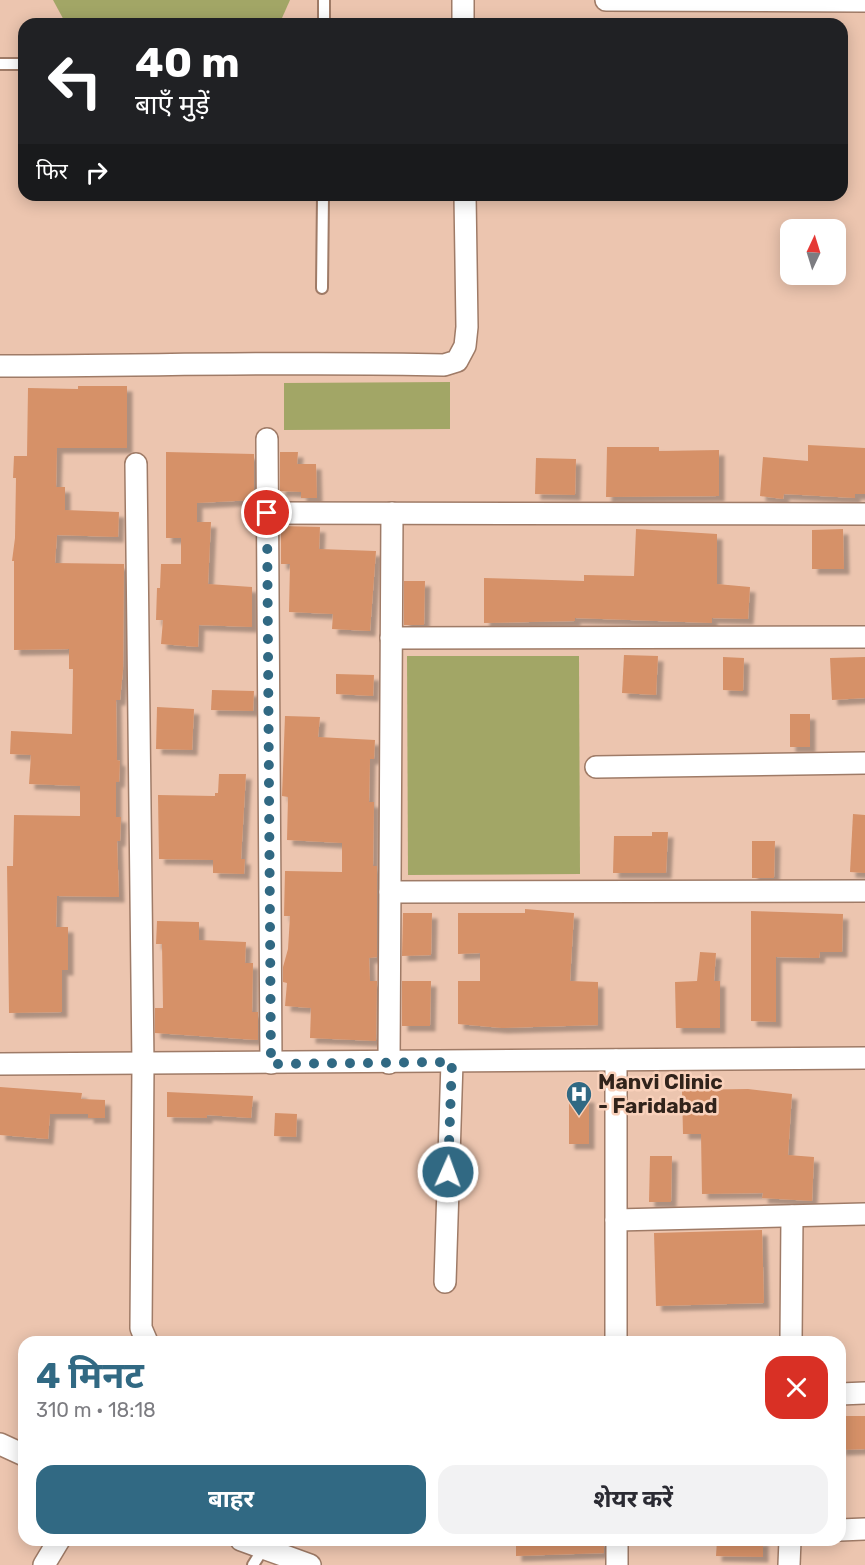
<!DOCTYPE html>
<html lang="hi">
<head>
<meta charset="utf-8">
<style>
  :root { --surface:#fff; --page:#f2f2f3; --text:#2b2b33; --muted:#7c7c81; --accent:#316983 }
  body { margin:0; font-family:Rubik,"Noto Sans Devanagari",sans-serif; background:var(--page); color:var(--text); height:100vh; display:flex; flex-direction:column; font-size:22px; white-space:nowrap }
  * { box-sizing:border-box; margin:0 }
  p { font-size:20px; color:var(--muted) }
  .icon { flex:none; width:33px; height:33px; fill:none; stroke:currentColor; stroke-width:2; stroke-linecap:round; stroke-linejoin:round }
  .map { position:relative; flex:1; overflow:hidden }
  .panel { position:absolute; left:18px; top:1336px; width:828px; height:210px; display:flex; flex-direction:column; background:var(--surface); border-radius:18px; box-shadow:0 3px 15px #0003 }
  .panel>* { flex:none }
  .top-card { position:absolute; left:18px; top:18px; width:830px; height:183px; border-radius:18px; box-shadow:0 3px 15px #0003; background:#202124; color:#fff; overflow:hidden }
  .needle { width:39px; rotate:4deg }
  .tools { position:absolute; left:780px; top:219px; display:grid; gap:12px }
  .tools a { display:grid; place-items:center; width:66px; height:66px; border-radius:12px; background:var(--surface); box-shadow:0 3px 15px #0003; font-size:30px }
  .pin { position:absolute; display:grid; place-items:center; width:51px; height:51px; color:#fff; margin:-26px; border:3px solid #fff; border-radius:50%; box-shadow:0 2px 6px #0007 }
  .me { position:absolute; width:66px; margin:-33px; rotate:2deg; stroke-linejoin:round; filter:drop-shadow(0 0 4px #0008) }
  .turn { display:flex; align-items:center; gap:21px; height:126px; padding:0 18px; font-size:27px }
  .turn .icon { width:78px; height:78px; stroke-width:2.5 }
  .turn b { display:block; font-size:42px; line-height:51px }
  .then { display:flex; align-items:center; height:57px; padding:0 18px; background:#0003; gap:12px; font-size:22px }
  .round { display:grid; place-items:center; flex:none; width:63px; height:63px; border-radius:18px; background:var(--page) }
  .overview { display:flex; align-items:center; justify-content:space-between; height:102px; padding:0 18px }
  h1 { font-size:36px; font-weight:700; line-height:45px; color:var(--accent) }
  .action { display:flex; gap:12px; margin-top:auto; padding:12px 18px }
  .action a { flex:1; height:69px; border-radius:18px; background:var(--accent); color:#fff; font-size:24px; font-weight:700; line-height:69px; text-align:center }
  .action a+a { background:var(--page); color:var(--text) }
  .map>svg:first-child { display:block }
  .green { fill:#a2a666 }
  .building { fill:#d69168; filter:url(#shadow) }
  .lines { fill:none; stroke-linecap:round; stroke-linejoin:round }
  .service-casing { stroke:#9f7b67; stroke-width:14 }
  .minor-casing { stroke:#9f7b67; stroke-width:24 }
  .service { stroke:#fff; stroke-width:10 }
  .minor { stroke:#fff; stroke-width:21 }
  .route { stroke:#316983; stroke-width:10; stroke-dasharray:0 18 }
  .labels { text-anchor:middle; stroke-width:5; stroke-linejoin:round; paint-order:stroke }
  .poi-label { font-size:21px; font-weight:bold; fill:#31231b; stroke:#f9d1bb; text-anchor:start }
</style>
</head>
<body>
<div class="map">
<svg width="865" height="1565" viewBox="0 0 865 1565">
  <defs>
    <filter id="shadow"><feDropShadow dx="5.5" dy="5.5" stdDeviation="1.5" flood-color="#0004"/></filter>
  </defs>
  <rect width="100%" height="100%" fill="#ecc5af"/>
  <g class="green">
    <path d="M53,0h237l-8,18 -9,6h-207z"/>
    <path d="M450,382v47l-166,1v-47z"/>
    <path d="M407,656h172l1,218 -172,1z"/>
  </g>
  <g class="building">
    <path d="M78,386h49v62h-70l-1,39h9v23l54,2 -1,25 -61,-2 -2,28 69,1 -1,106 -3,30h-4l1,60 3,1 -1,21h-3v35h5l-1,24h-3l2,56 -62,-1 -1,31h12v43h-6v42l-53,1 -2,-147h6l1,-51 66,1v-30l-51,-2 2,-29 -21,-1 1,-23 61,3 1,-65h-4v-20l-55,1v-89h-2l3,-23 1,-60h-3l1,-22h13l1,-68 50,1z"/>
    <path d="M808,445l57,3v46h-10v4l-71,-4 -1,5 -23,-3 3,-39 45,4z"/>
    <path d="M607,447h52v4l60,-1v46l-113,1z"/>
    <path d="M166,452l88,2v46l-57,3v19h14l-3,62 44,3v40l-53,-2 -1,22 -37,-3 2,-24h-7l1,-32h3l1,-24h20v-26h-15z"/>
    <path d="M280,452h18l-1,12h19l1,34h-16v-6l-21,-1z"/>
    <path d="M536,458l40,1 -1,36 -40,-1z"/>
    <path d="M281,526l39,1 -1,22 57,2 -6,80 -38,-2 1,-15 -44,-2 1,-48h-9z"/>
    <path d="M636,529l81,5v50l33,3 -2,32 -36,-1v5l-137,-5v3l-91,2v-45l100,3v-6l50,1z"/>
    <path d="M843,529l1,40h-32v-39z"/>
    <path d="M404,581h21l-1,44h-20z"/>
    <path d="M624,655l34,1 -2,39 -34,-2z"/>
    <path d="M723,657l21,1 -1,33 -20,-1z"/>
    <path d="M865,657v41l-33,2 -2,-42z"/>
    <path d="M336,674l38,1 -1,21 -37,-2z"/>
    <path d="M212,690l42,1 -1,20 -42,-1z"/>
    <path d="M157,707l37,2 -2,41 -36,-1z"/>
    <rect x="790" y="714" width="20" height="33"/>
    <path d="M285,716l35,1 -2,20 57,3 -1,19h-4l-1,43h5l-1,64h4v91l-8,1 1,23h7l-1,60 -66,-3 1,-30 -26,-2 2,-23 -4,-1v-15l5,-18 2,-33h-6l1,-45 57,1v-29l-55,-3 1,-43 -6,-1z"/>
    <path d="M219,774h27l-5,85h4l-1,15 -31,-1v-13l-54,-1 -1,-64 57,1v-3h3z"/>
    <path d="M853,814l12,1v58l-15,-1z"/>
    <path d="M652,832h16l-2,41h-53l1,-37h38z"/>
    <path d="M752,841h23l-1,37h-22z"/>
    <path d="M525,909l49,4 -4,68 28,1v43l-96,3 -44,-4v-43h22v-28l-22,1v-41h67z"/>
    <path d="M751,911l92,3 -1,38h-22l-1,6 -43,-1v65l-25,-1z"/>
    <path d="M403,913h29l-1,42 -29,1z"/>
    <path d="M157,921l42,1v18l47,2 -1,21h8l-1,49h6v28l-103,-7v-25h8l-1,-64h-6z"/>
    <path d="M700,952l16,1 -2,28h6v47h-44l-1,-46 22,-1z"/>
    <path d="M402,981h29l-1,45h-28z"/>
    <path d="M0,1087l82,6 -1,6 24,1v18h-17v-4h-38l-2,25 -48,-4z"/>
    <path d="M748,1089l44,5 -4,61 26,2 -2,44 -50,-3 1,-5 -61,1 -1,-60h-18l-1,-44z"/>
    <path d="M167,1092l86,4 -2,22 -44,-3v3l-40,-1z"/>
    <rect x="569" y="1097" width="20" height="47"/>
    <path d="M275,1113l22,1 -1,23 -22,-1z"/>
    <path d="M650,1156h22l-1,46h-22z"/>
    <path d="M762,1230l2,73 -108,3 -2,-73z"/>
    <path d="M840,1416h25v33l-25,1z"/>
    <path d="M516,1540h88v13l-88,3z"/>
    <path d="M717,1540h46v17l-47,-1z"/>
  </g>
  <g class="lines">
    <g class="service-casing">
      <g id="service">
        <path d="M324,24v-24"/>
        <path d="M0,64h24"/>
        <path d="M322,288l1,-93"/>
        <path d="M253,1565l10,-16"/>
      </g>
    </g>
    <g class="minor-casing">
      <g id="minor">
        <path d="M463,0v24"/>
        <path d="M606,0l259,1"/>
        <path d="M0,366c148,0 296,-5 444,-1l13,-4 8,-15 2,-19 -2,-132"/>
        <path d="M267,439l4,624"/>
        <path d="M136,464l7,601 -2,263 6,14"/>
        <path d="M267,513l598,1"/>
        <path d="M391,638l474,-1"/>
        <path d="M596,767l269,-4"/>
        <path d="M390,892l475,-1"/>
        <path d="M616,1060v282"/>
        <path d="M389,1063l3,-550"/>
        <path d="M0,1064l865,-6"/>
        <path d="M616,1220l249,-6"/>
        <path d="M445,1282l7,-220"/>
        <path d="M791,1342l1,-126"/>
        <path d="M840,1394l25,-1"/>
        <path d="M0,1444l24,11"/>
        <path d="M840,1530l25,-1"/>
        <path d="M241,1540l69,25"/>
        <path d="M617,1540v25"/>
        <path d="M44,1565l15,-25"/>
        <path d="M789,1565l1,-25"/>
      </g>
    </g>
    <use href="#service" class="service"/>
    <use href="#minor" class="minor"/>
  </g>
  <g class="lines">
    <path class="route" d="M267,513l4,551 181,-2 -4,110"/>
  </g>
  <defs>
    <g id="hospital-pin" transform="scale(1.35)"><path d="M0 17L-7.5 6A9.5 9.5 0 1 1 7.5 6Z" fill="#316983" stroke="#f9d1bb"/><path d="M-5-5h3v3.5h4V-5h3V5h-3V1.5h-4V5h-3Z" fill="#fff"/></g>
  </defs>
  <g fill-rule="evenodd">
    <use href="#hospital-pin" x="579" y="1094"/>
  </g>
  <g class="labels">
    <g class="poi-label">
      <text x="598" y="1089">Manvi Clinic<tspan x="598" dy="24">- Faridabad</tspan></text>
    </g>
  </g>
</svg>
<div class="tools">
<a><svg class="needle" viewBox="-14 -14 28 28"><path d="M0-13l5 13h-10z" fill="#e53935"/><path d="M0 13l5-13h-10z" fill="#7c7c81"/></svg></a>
</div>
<div class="pin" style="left:267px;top:513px;background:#d93025"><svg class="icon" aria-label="arrive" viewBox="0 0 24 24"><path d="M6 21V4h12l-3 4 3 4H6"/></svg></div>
<svg class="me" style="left:448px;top:1172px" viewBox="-20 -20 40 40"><circle r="17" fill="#316983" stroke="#fff" stroke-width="3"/><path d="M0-11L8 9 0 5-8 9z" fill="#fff"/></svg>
<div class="top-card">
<div class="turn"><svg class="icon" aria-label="left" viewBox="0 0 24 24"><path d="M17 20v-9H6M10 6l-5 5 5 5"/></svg><div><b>40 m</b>बाएँ मुड़ें</div></div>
<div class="then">फिर<svg class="icon" aria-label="right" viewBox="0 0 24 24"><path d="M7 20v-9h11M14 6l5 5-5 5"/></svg></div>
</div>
<section class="panel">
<div class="overview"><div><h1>4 मिनट</h1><p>310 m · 18:18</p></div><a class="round" style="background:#d93025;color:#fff"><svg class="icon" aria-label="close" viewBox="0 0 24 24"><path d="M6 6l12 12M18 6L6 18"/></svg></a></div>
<div class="action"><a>बाहर</a><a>शेयर करें</a></div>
</section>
</div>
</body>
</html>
